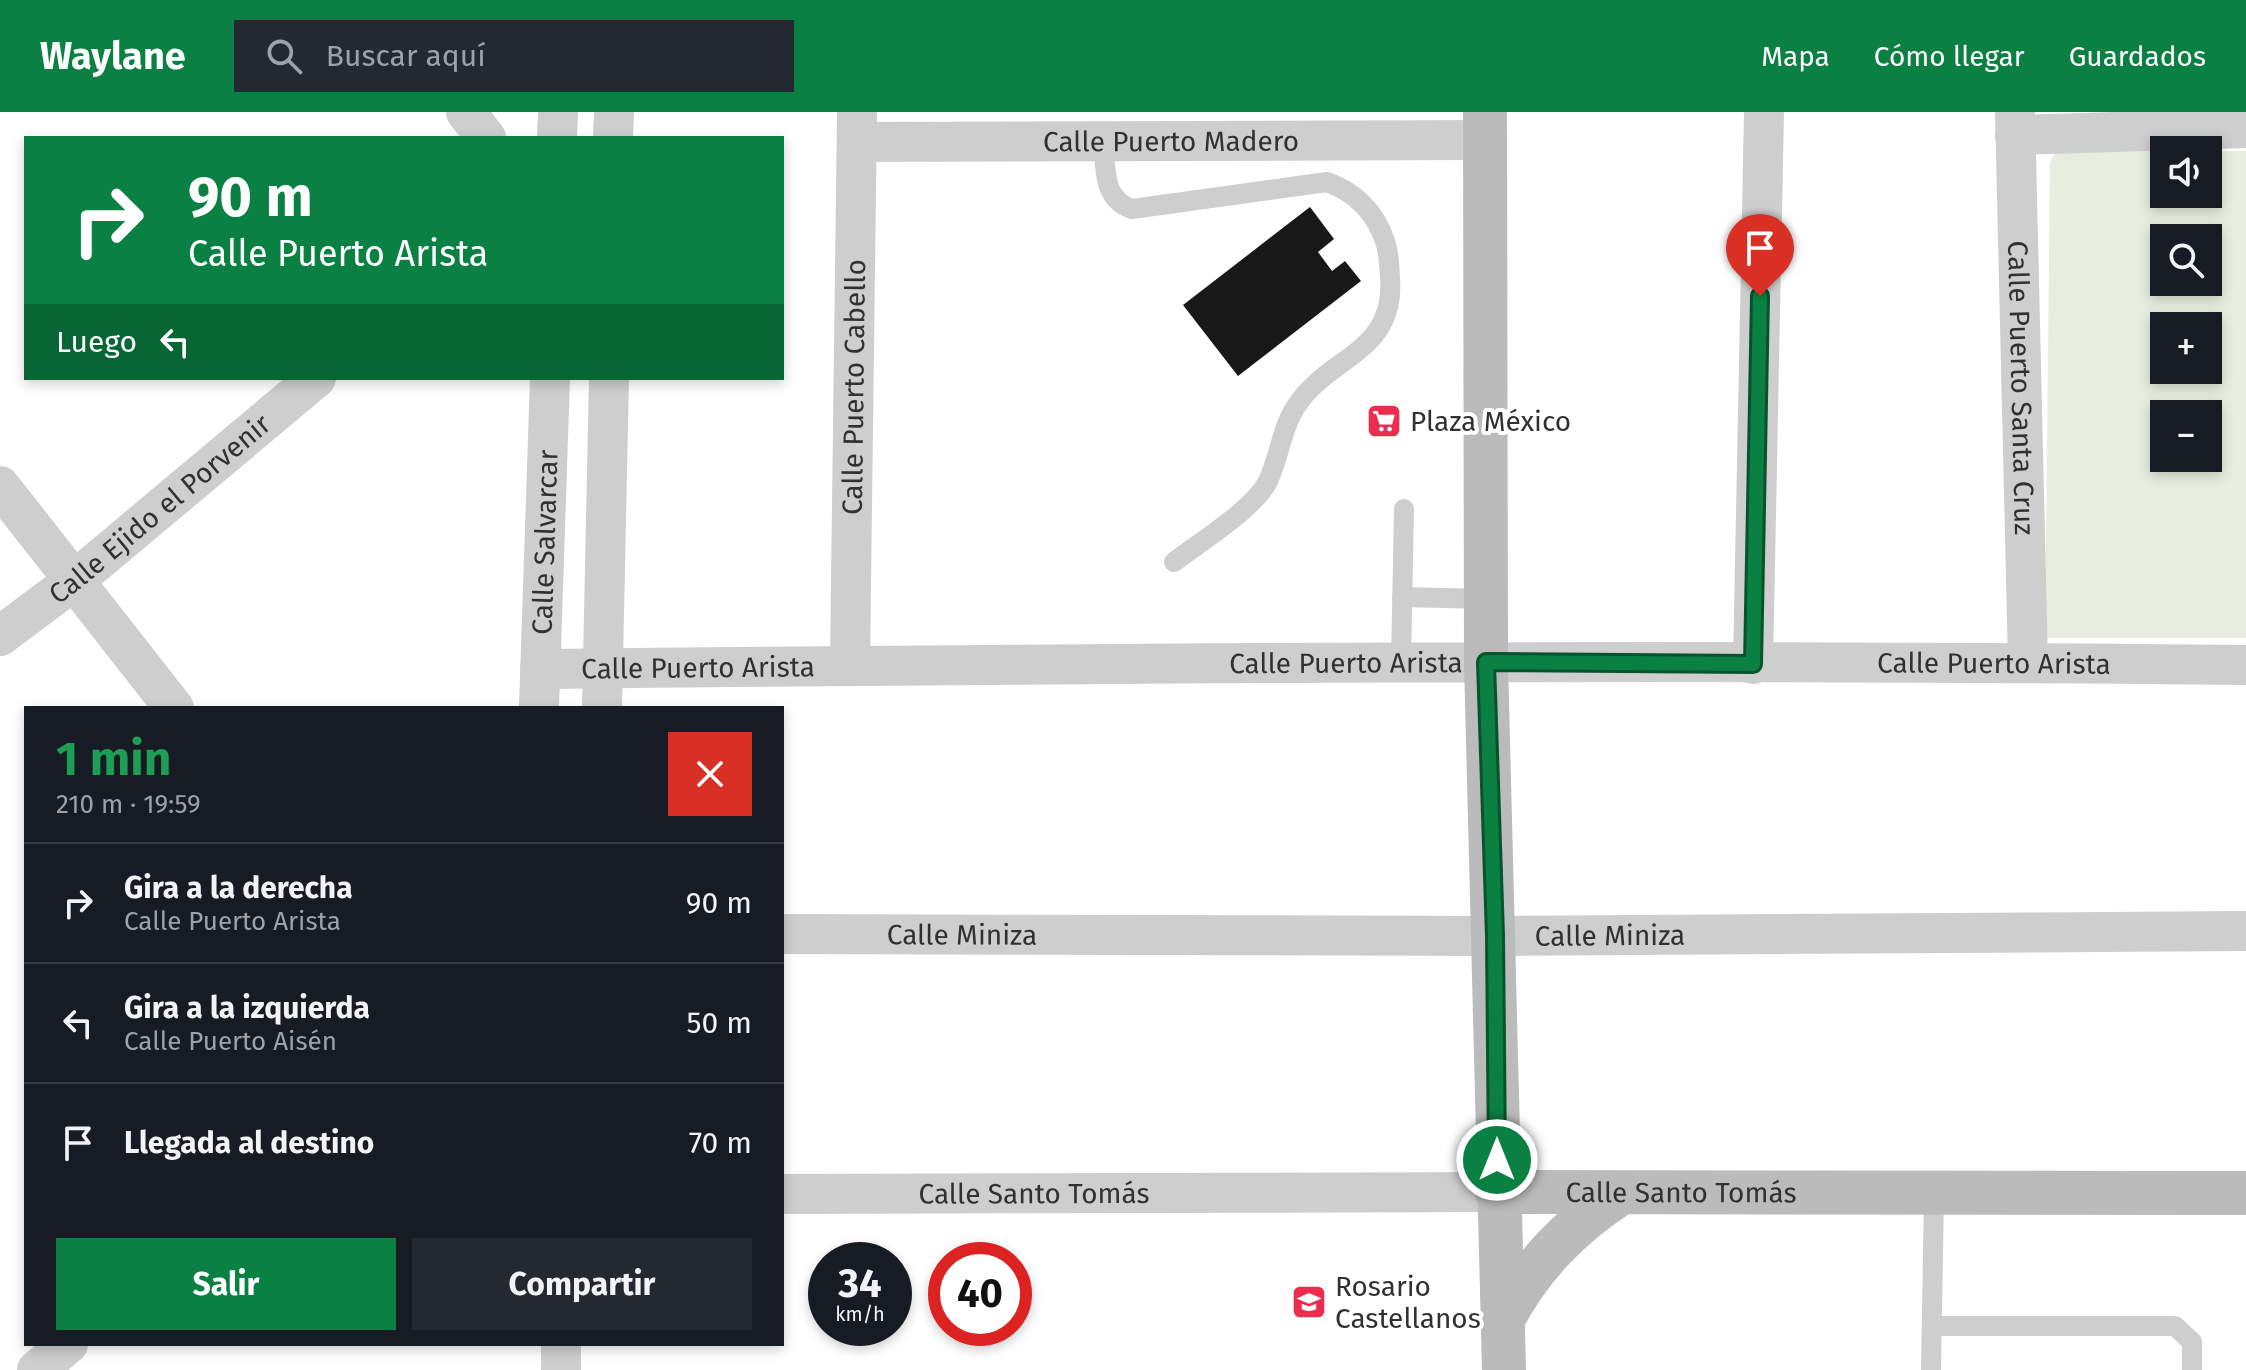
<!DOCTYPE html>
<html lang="es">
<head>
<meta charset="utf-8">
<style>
  :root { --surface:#171b24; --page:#242831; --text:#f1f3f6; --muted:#9ea1a6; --line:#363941; --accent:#0b8043 }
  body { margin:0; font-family:"Fira Sans",sans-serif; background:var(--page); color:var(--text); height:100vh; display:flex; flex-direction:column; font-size:30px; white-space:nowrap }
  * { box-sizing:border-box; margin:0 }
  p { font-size:26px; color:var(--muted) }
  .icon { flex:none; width:44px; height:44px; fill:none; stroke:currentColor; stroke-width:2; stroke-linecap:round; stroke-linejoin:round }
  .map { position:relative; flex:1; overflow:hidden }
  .drawer { position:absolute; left:24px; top:594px; width:760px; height:640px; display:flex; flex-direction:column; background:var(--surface); border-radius:0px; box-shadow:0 4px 12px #0003 }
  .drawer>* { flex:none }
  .guide { position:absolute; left:24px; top:24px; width:760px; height:244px; border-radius:0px; box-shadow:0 4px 12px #0003; background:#0b8043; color:#fff; overflow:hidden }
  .fabs { position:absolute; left:2150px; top:24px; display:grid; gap:16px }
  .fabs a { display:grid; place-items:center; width:72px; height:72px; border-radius:0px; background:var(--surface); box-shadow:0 4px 12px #0003; font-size:40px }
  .speed { position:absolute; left:808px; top:1130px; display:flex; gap:16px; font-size:40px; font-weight:700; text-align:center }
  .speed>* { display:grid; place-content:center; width:104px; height:104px; border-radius:50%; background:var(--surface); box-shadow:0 4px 12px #0003; line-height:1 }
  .speed small { font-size:20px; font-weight:400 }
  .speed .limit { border:12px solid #d22; background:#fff; color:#111 }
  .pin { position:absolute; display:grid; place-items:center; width:68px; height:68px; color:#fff; margin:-82px -34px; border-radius:50% 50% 50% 0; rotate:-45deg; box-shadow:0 0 8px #0007 }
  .pin .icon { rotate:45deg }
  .me { position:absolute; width:88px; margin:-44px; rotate:0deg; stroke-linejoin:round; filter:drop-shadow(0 0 6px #0008) }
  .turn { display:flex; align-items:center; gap:28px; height:168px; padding:0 32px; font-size:36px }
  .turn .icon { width:104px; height:104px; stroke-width:2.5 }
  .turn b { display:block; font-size:56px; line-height:68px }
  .then { display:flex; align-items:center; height:76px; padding:0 32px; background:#0003; gap:16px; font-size:30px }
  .round { display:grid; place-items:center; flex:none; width:84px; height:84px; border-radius:0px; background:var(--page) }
  .summary { display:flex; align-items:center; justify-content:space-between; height:136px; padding:0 32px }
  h1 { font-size:48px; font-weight:700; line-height:60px; color:#1e9e55 }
  .action { display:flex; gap:16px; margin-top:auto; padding:16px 32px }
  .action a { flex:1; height:92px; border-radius:0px; background:var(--accent); color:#fff; font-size:32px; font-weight:700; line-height:92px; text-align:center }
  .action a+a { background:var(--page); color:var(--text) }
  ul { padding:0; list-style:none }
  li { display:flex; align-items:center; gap:24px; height:120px; padding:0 32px; border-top:2px solid var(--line) }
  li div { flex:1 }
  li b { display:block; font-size:30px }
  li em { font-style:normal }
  header { display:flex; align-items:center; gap:48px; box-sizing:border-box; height:112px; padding:0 40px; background:var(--accent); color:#fff }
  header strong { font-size:38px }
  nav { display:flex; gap:44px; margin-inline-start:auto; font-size:28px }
  .search { width:560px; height:72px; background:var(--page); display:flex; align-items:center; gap:20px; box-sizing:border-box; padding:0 28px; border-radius:0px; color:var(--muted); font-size:30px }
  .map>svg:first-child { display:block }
  .green { fill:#e8eedf; fill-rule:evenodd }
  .building { fill:#181818 }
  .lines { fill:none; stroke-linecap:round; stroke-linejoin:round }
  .lane { stroke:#cecece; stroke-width:20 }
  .street { stroke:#cecece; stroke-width:40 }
  .secondary { stroke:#bbb; stroke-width:44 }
  .route-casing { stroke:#07532c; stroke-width:20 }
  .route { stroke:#0b8043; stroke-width:14 }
  .labels { text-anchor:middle; stroke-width:8; stroke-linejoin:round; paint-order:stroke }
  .street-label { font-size:28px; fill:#313131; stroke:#fff }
  .poi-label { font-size:28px; fill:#313131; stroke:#fff; text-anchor:start }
</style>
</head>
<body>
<header>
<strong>Waylane</strong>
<div class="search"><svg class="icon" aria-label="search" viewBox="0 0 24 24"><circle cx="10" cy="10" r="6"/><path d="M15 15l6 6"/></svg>Buscar aquí</div>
<nav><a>Mapa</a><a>Cómo llegar</a><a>Guardados</a></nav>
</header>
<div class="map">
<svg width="2246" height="1258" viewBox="0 0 2246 1258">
  <rect width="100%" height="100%" fill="#fff"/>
  <path class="green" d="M2055,39h109v43h44v-43h38v487h-201l5,-475zM2164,126h44v44h-44zM2164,214h44v44h-44zM2164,302h44v44h-44z"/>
  <path class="building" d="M1310,95l24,32 -16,13 14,19 13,-10 16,20 -123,95 -55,-71z"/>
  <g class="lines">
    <g class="lane">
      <path d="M1103,29c3,27 -1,58 29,68l195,-27c28,10 48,30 58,59 4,11 4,23 5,36 6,77 -62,78 -95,131 -14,22 -16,52 -28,75 -16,28 -67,59 -93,79"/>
      <path d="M1402,485l84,2"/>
      <path d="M1401,550l3,-153"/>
      <path d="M1932,1214h243l17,16v28"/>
      <path d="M1931,1258l3,-176"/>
    </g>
    <g class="street">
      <path d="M466,0l20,26"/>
      <path id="s1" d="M2015,0l13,551"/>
      <path d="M2015,23l231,-7"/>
      <path d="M557,26l1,-26"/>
      <path d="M613,26l1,-26"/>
      <path id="s2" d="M857,30l628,-2"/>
      <path d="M0,374l174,222"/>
      <path id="s3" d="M0,524l75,-56 241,-202"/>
      <path id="s4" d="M850,551l7,-551"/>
      <path d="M1753,552l11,-552"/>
      <path id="s5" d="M540,557c569,-6 1137,-10 1706,-4"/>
      <path id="s6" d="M539,596l11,-330"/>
      <path d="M602,596l7,-330"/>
      <path id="s7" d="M782,822l713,2 751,-5"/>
      <path id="s8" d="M782,1082l715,-2"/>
      <path d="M561,1232v26"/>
      <path d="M37,1258l31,-26"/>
    </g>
    <g class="secondary">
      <path d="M1485,0l1,550 18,708"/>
      <path id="s9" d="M1497,1080l749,1"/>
      <path d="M1503,1207c29,-54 67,-93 118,-126"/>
    </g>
  </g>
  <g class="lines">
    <g class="route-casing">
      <path id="route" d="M1497,1048l-2,-224 -9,-274 267,2 7,-368"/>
    </g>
    <use href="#route" class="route"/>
  </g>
  <defs>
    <g id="supermarket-square" transform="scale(1.8)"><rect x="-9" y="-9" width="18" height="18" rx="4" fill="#ed2d4d" stroke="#fff"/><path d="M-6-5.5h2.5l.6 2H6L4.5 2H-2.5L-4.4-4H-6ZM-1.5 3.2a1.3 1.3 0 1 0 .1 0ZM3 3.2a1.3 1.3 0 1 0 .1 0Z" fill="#fff"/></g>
    <g id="school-square" transform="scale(1.8)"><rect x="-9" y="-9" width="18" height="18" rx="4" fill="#ed2d4d" stroke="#fff"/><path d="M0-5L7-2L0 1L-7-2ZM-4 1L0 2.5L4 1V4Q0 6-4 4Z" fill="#fff"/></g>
  </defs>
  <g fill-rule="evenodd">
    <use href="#supermarket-square" x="1384" y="309"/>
    <use href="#school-square" x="1309" y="1190"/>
  </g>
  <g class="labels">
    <g class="street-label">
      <text dy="10" stroke="none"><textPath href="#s2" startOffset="314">Calle Puerto Madero</textPath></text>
      <text dy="10" stroke="none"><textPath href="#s1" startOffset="276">Calle Puerto Santa Cruz</textPath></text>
      <text dy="10" stroke="none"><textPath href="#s4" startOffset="276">Calle Puerto Cabello</textPath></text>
      <text dy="10" stroke="none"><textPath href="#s3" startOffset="204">Calle Ejido el Porvenir</textPath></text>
      <text dy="10" stroke="none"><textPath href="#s6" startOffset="166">Calle Salvarcar</textPath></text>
      <text dy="10" stroke="none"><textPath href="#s5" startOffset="806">Calle Puerto Arista</textPath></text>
      <text dy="10" stroke="none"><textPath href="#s5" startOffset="1454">Calle Puerto Arista</textPath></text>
      <text dy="10" stroke="none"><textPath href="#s5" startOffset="158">Calle Puerto Arista</textPath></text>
      <text dy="10" stroke="none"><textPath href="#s7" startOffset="180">Calle Miniza</textPath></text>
      <text dy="10" stroke="none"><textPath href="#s7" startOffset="828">Calle Miniza</textPath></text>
      <text dy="10" stroke="none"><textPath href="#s8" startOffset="252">Calle Santo Tomás</textPath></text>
      <text dy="10" stroke="none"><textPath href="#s9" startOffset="184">Calle Santo Tomás</textPath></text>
    </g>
    <g class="poi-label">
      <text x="1410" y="319">Plaza México</text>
      <text x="1335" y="1184">Rosario<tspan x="1335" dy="32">Castellanos</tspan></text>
    </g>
  </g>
</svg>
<div class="fabs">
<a><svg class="icon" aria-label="sound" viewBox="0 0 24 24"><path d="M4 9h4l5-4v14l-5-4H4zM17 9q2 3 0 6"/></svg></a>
<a><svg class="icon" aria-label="search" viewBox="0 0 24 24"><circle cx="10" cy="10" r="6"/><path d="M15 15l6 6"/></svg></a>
<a>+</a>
<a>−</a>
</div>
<div class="speed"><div>34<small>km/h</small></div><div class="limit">40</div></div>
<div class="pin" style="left:1760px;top:184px;background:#d93025"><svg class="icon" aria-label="arrive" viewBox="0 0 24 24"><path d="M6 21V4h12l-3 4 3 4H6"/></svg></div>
<svg class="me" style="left:1497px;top:1048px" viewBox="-20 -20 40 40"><circle r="17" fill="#0b8043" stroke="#fff" stroke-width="3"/><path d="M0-11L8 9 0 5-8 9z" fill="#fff"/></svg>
<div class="guide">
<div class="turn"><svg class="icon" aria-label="right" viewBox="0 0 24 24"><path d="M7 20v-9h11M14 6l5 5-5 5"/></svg><div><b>90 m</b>Calle Puerto Arista</div></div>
<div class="then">Luego<svg class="icon" aria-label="left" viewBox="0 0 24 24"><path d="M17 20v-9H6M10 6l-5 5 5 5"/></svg></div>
</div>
<section class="drawer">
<div class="summary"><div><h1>1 min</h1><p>210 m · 19:59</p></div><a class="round" style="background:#d93025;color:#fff"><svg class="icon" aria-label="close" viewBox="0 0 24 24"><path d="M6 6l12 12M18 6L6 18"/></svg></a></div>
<ul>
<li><svg class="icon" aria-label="right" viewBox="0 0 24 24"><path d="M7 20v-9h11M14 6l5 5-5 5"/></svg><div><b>Gira a la derecha</b><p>Calle Puerto Arista</p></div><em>90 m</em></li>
<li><svg class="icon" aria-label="left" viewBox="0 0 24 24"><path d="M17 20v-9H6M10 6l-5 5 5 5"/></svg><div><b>Gira a la izquierda</b><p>Calle Puerto Aisén</p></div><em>50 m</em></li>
<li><svg class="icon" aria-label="arrive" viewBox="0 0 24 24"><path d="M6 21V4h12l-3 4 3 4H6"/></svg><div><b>Llegada al destino</b></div><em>70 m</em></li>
</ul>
<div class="action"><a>Salir</a><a>Compartir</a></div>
</section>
</div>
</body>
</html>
